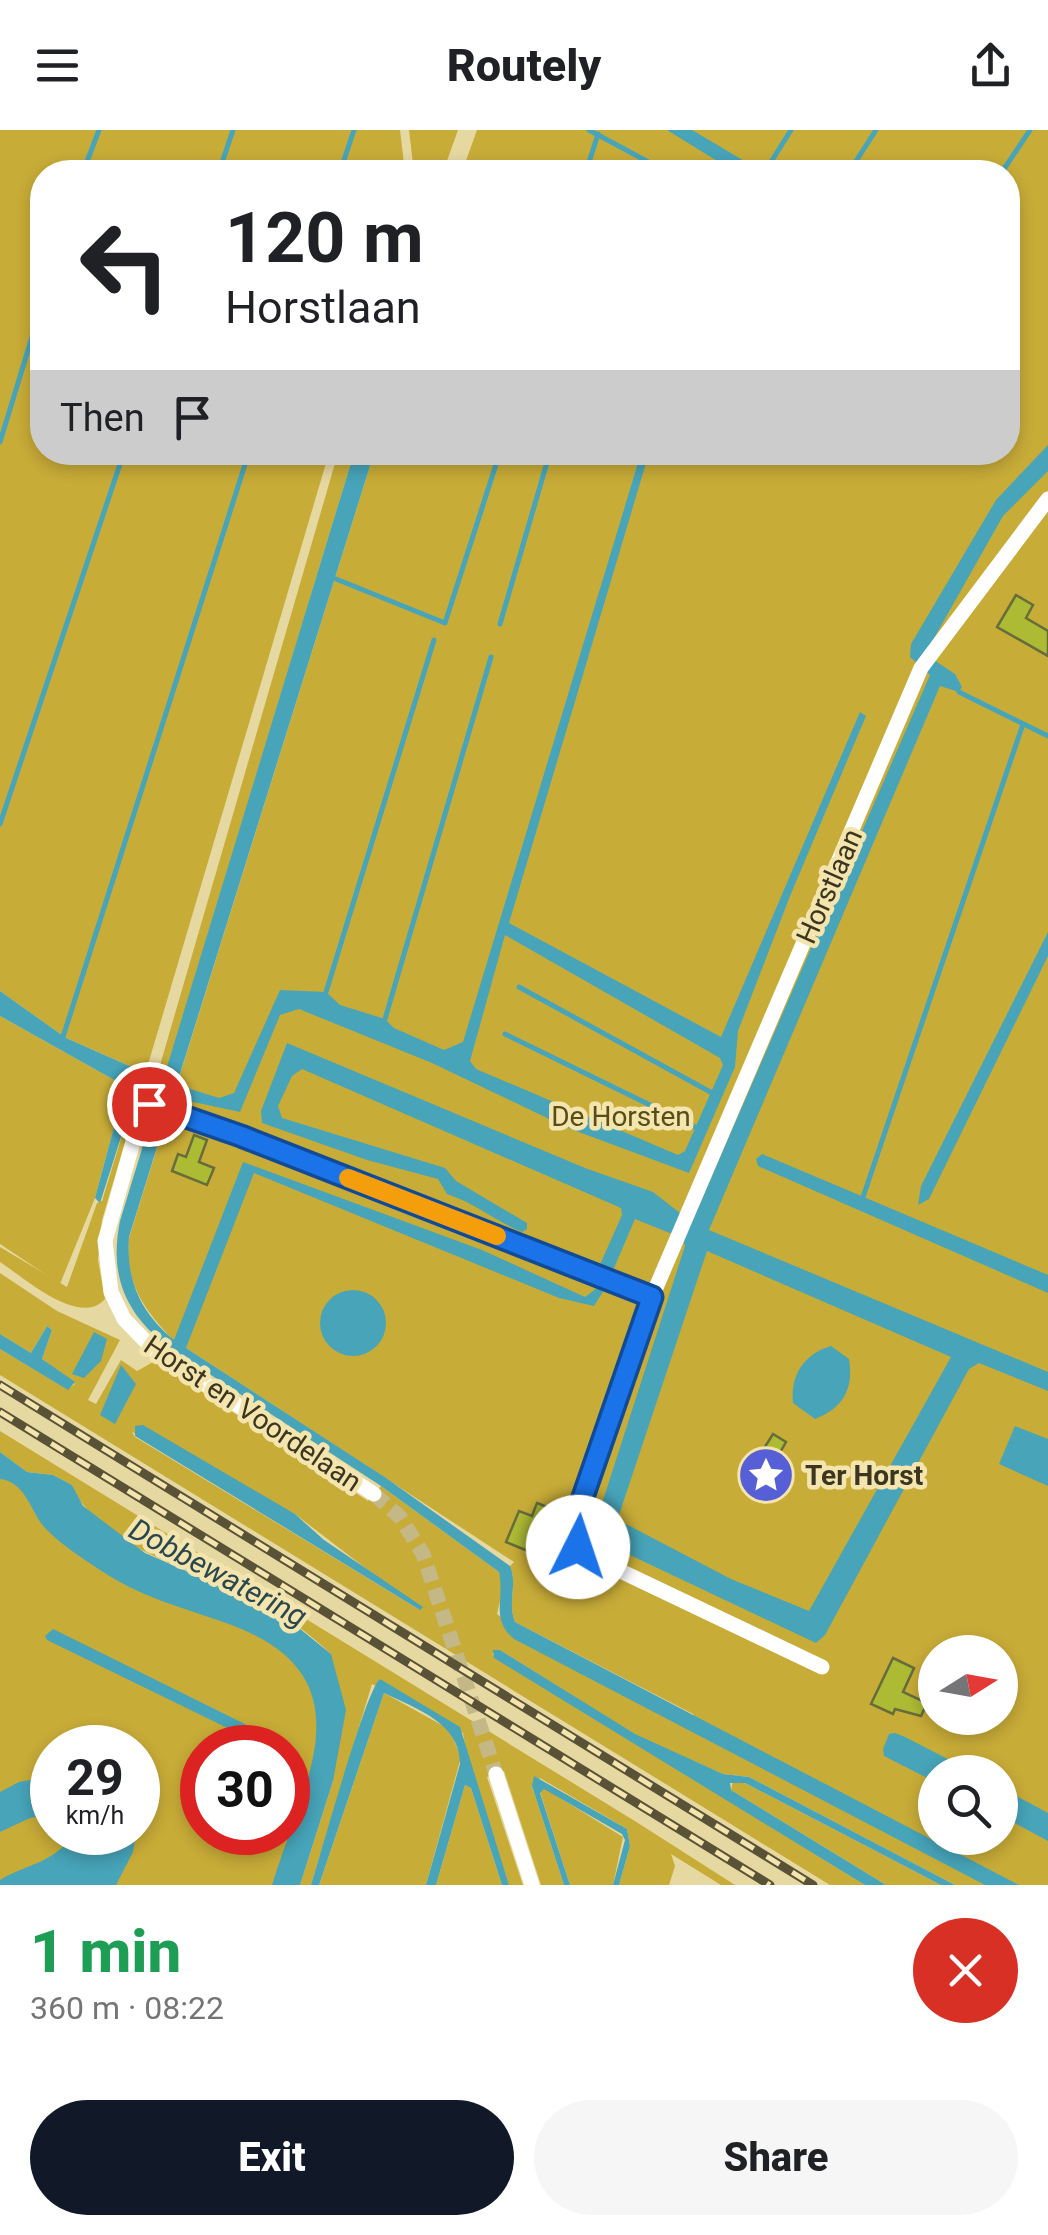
<!DOCTYPE html>
<html lang="en">
<head>
<meta charset="utf-8">
<style>
  :root { --surface:#fff; --page:#f6f6f6; --text:#202124; --muted:#757577; --accent:#111827 }
  body { margin:0; font-family:Roboto,sans-serif; background:var(--page); color:var(--text); height:100vh; display:flex; flex-direction:column; font-size:38px; white-space:nowrap }
  * { box-sizing:border-box; margin:0 }
  p { font-size:32px; color:var(--muted) }
  .icon { flex:none; width:55px; height:55px; fill:none; stroke:currentColor; stroke-width:2; stroke-linecap:round; stroke-linejoin:round }
  .map { position:relative; height:1755px; overflow:hidden }
  .details { display:flex; flex-direction:column; background:var(--surface); flex:1 }
  .details>* { flex:none }
  .hud { position:absolute; left:30px; top:30px; width:990px; height:305px; border-radius:40px; box-shadow:0 5px 15px #0003; background:#fff; color:var(--text); overflow:hidden }
  .needle { width:65px; rotate:79deg }
  .buttons { position:absolute; left:918px; top:1505px; display:grid; gap:20px }
  .buttons a { display:grid; place-items:center; width:100px; height:100px; border-radius:50%; background:var(--surface); box-shadow:0 5px 15px #0003; font-size:50px }
  .speed { position:absolute; left:30px; top:1595px; display:flex; gap:20px; font-size:50px; font-weight:700; text-align:center }
  .speed>* { display:grid; place-content:center; width:130px; height:130px; border-radius:50%; background:var(--surface); box-shadow:0 5px 15px #0003; line-height:1 }
  .speed small { font-size:25px; font-weight:400 }
  .speed .limit { border:15px solid #d22; background:#fff; color:#111 }
  .pin { position:absolute; display:grid; place-items:center; width:85px; height:85px; color:#fff; margin:-42px; border:5px solid #fff; border-radius:50%; box-shadow:0 2px 10px #0007 }
  .me { position:absolute; width:110px; margin:-55px; rotate:4deg; stroke-linejoin:round; filter:drop-shadow(0 0 8px #0008) }
  .turn { display:flex; align-items:center; gap:35px; height:210px; padding:0 30px; font-size:45px }
  .turn .icon { width:130px; height:130px; stroke-width:2.5 }
  .turn b { display:block; font-size:70px; line-height:85px }
  .then { display:flex; align-items:center; height:95px; padding:0 30px; background:#0003; gap:20px; font-size:38px }
  .round { display:grid; place-items:center; flex:none; width:105px; height:105px; border-radius:52px; background:var(--page) }
  .headline { display:flex; align-items:center; justify-content:space-between; height:170px; padding:0 30px }
  h1 { font-size:60px; font-weight:800; line-height:75px; color:#1e9e55 }
  .cta { display:flex; gap:20px; margin-top:auto; padding:20px 30px }
  .cta a { flex:1; height:115px; border-radius:60px; background:var(--accent); color:#fff; font-size:40px; font-weight:800; line-height:115px; text-align:center }
  .cta a+a { background:var(--page); color:var(--text) }
  header { display:flex; justify-content:space-between; align-items:center; height:130px; padding:0 30px; background:var(--surface); font-size:45px; font-weight:800 }
  .map>svg:first-child { display:block }
  .green { fill:#c8ac38; fill-rule:evenodd }
  .water { fill:#47a4b9; fill-rule:evenodd }
  .lines { fill:none; stroke-linecap:round; stroke-linejoin:round }
  .stream { stroke:#47a4b9; stroke-width:5 }
  .building { fill:#adbb34; stroke:#666d3a; stroke-width:2.5 }
  .minor-tunnel { stroke:#c4b887; stroke-width:15; stroke-dasharray:15 8; stroke-linecap:butt }
  .minor { stroke:#fff; stroke-width:15 }
  .rail-casing { stroke:#5a5236; stroke-width:9 }
  .rail { stroke:#f3e5ad; stroke-width:5; stroke-dasharray:15; stroke-linecap:butt }
  .route-casing { stroke:#114b97; stroke-width:25 }
  .route { stroke:#1a73e8; stroke-width:18 }
  .slow { stroke:#f59e0b; stroke-width:18 }
  .labels { text-anchor:middle; stroke-width:9; stroke-linejoin:round; paint-order:stroke }
  .street-label { font-size:28px; fill:#3c3620; stroke:#f3e5ad }
  .park-label { font-size:28px; fill:#594c16; stroke:#f3e5ad }
  .poi-label { font-size:28px; font-weight:bold; fill:#3c3620; stroke:#f3e5ad; text-anchor:start }
  .water-label { font-size:30px; font-style:italic; fill:#2a474f; stroke:#f3e5ad }
</style>
</head>
<body>
<header><svg class="icon" aria-label="menu" viewBox="0 0 24 24"><path d="M4 6h16M4 12h16M4 18h16"/></svg>Routely<svg class="icon" aria-label="share" viewBox="0 0 24 24"><path d="M12 15V3M7 8l5-5 5 5M5 13v7h14v-7"/></svg></header>
<div class="map">
<svg width="1048" height="1755" viewBox="0 0 1048 1755">
  <rect width="100%" height="100%" fill="#e6d8a1"/>
  <g class="green">
    <path d="M0,0h400l5,42h-363v280l287,1 -227,767 -4,40 7,39c-25,29 -82,-22 -105,-37v-15l67,40 30,-84 5,-2 33,-108 -1,-25 -68,-30 -66,-47z"/>
    <path d="M409,0h49l-15,42h-29z"/>
    <path d="M477,0h571v1755h-93l-206,-108 -26,-3 -88,-39 -135,-85 -8,4 373,231h-35l-830,-510v-26l67,40 8,-5 -33,-25 10,-29 -5,-4 -16,27 -31,-19v-61l57,38 63,29 -32,60 8,4 25,-44 16,11 18,-10 213,140 13,-15 118,86 4,16 -6,26 52,41 153,80 -9,-21 -178,-92c-8,-19 3,-38 -5,-56l4,-4 -328,-214 3,-10 -15,3c-31,-33 -49,-57 -45,-103l245,-785 634,-1v-280h-546zM132,1302l163,82 125,96 -285,-173zM935,1522h65v66h-65zM935,1642h65v66h-65z"/>
    <path d="M338,323h16l-195,642 -5,-9z"/>
    <path d="M0,886l125,70 -30,112 -35,86 -60,-40z"/>
    <path d="M0,1301l638,392 97,62h-14l-50,-31 4,12 -6,19h-50l11,-39 -3,-17 -87,-51 -8,8 32,99h-23l-37,-114 -17,6 36,108h-14l-40,-117 -6,-35 -91,-49 -61,201h-11l33,-104 -2,-127c-27,-25 -55,-45 -88,-61 -54,-26 -146,-46 -171,-108l-19,-10 -26,-3 -27,-20z"/>
    <path d="M0,1343l225,132 95,64 7,65 -47,151h-280zM52,1618h86v84h-86zM202,1618h86v84h-86z"/>
    <path d="M384,1563l65,36 12,28 -35,128h-107z"/>
    <path d="M733,1650l12,3 196,102h-55l-155,-95z"/>
    <path d="M465,1655l6,3 31,97h-66z"/>
    <path d="M544,1658l79,49 -10,48h-43l-30,-93z"/>
  </g>
  <g class="water">
    <path d="M667,0h25l71,42h-28z"/>
    <path d="M1048,315v26l-45,45 -78,138 30,20 7,13 -3,5 -19,-6 -231,544 339,142v19l-69,-28 -10,6 -144,266 -9,8 -184,-87 -24,-13 -13,-18 90,-279 -3,-8 -47,-19 -21,49 -9,4 -7,-3 24,-54 -1,-7 -319,-139 -10,7 -14,30 4,12 163,50 11,13 71,42v6l-5,3c-27,-11 -47,-29 -75,-38l-9,-15 -71,-19 -105,-37 -1,-12 26,-68 298,125 68,24 27,21 18,-5 232,-533 -20,-18 1,-13 85,-144zM707,1121l244,106 -142,254 -78,-32 -109,-57 -3,-7z"/>
    <path d="M354,323h20l-245,784c-3,44 12,76 45,103l69,-178 239,88 103,47 12,-9 7,2 -10,16 -35,-8 -305,-125 -68,175 200,130 124,88c8,18 -3,37 5,56l504,263h-34l-471,-246c-24,-20 -9,-40 -15,-67l-118,-86 -213,-139c-43,-34 -59,-72 -48,-126z"/>
    <path d="M641,323h8l-140,470 212,114 139,-325 6,4 -76,180 -52,135 -3,36 -46,106 -121,-45 -136,-65 -133,-54 -19,6 -40,97 -56,-12 3,-12 32,10 15,-5 46,-103 46,2 14,13 45,14 9,9 50,22 19,-8zM505,805l215,123 3,7 -38,86 -7,4 -202,-86 -6,-8z"/>
    <path d="M1048,802v24l-119,243 -11,6 3,-19z"/>
    <path d="M0,861l66,47 68,30 1,25 -35,110 -5,-5 30,-112 -125,-70z"/>
    <path d="M762,1024l286,121v18l-290,-127 -2,-7z"/>
    <circle cx="353" cy="1193" r="33"/>
    <path d="M47,1196l5,4 -10,29 33,23 -7,8 -68,-41v-15l31,19z"/>
    <path d="M94,1202l13,7 -6,22 -17,17 -12,-4z"/>
    <path d="M831,1216l18,13c5,30 -6,49 -34,60l-22,-16c-3,-28 11,-49 38,-57z"/>
    <path d="M121,1235l15,19 -21,40 -15,-9z"/>
    <path d="M143,1295l152,89 29,26 99,67 -3,3 -285,-174v-10z"/>
    <path d="M1015,1296l33,13v47l-49,-22z"/>
    <path d="M0,1322l27,20 26,3 19,10 11,21 62,47 133,58 53,43 15,56 -13,71 -33,104h-28c33,-107 100,-210 -46,-262 -45,-16 -86,-26 -126,-53 -18,-12 -41,-27 -55,-42 -15,-17 -19,-46 -45,-49z"/>
    <path d="M53,1499l202,100 2,9 -5,2 -205,-100 -2,-4z"/>
    <path d="M493,1520h7l135,84 88,40 26,3 206,108h-14l-196,-102h-15l1,7 155,95h-21l-371,-227z"/>
    <path d="M380,1549l80,48 49,158h-7l-31,-97 -6,-3 -29,100h-10l34,-121c0,-41 -43,-55 -76,-71l-65,192h-8c10,-31 55,-196 69,-206z"/>
    <path d="M895,1603l10,4 68,35h-38v10l-51,-26 -1,-7 6,-15z"/>
    <path d="M52,1646v38l-22,4 -30,14v-40l19,-10z"/>
    <path d="M534,1646l93,53 3,17 -11,39h-6l12,-45 -3,-6 -78,-45 -4,4 30,92h-6l-32,-99z"/>
    <path d="M1000,1657l48,26v28l-48,-26z"/>
    <path d="M71,1703h65l-3,19 -17,33h-116v-5c22,-14 63,-20 71,-47z"/>
  </g>
  <g class="lines">
    <g class="stream">
      <path d="M589,0l78,42"/>
      <path d="M771,32l20,-32"/>
      <path d="M83,42l16,-42"/>
      <path d="M219,42l14,-42"/>
      <path d="M340,42l14,-42"/>
      <path d="M586,42l12,-38"/>
      <path d="M849,42l27,-42"/>
      <path d="M1002,42l28,-42"/>
      <path d="M0,312l42,-138"/>
      <path d="M336,449l109,44 55,-171"/>
      <path d="M500,494l50,-172"/>
      <path d="M959,562l89,44"/>
      <path d="M0,694l124,-372"/>
      <path d="M519,857l195,107"/>
      <path d="M326,862l108,-352"/>
      <path d="M385,889l106,-362"/>
      <path d="M505,904l194,95"/>
      <path d="M62,910l187,-588"/>
      <path d="M863,1067l160,-473"/>
    </g>
  </g>
  <g class="building">
    <path d="M1016,465l17,10 -7,13 22,13v25l-51,-29z"/>
    <path d="M194,1005l13,5 -8,22 15,6 -7,17 -35,-14 6,-17 8,3z"/>
    <path d="M773,1304l13,8 -8,14 6,4 -8,15 10,6 -11,19 -32,-18z"/>
    <path d="M537,1373l23,9 -15,39 -15,-6 -2,6 -22,-9 13,-31 13,5z"/>
    <path d="M893,1528l21,10 -11,24 24,11 -6,13 -26,-7 -2,5 -22,-10z"/>
  </g>
  <g class="lines">
    <path class="minor-tunnel" d="M374,1364l26,23 23,37 73,220"/>
    <g class="minor">
      <path d="M374,1364l-218,-142 -32,-33 -13,-27 -6,-51 39,-138 97,33 411,161"/>
      <path d="M822,1537l-233,-111 -11,-9 -4,-24 78,-226 269,-629 127,-169"/>
      <path d="M496,1644l36,111"/>
    </g>
    <g class="rail-casing">
      <g id="rail">
        <path d="M0,1255l813,500"/>
        <path d="M0,1282l770,473"/>
      </g>
    </g>
    <use href="#rail" class="rail"/>
  </g>
  <g class="lines">
    <g class="route-casing">
      <path id="route" d="M149,974l92,32 411,161 -78,226 4,24"/>
    </g>
    <use href="#route" class="route"/>
    <path class="slow" d="M348,1048l149,58"/>
  </g>
  <defs>
    <g id="sight-disc" transform="scale(2.875)"><circle r="9.5" fill="#565fd6" stroke="#f3e5ad"/><path d="M0-6L1.8-2.2L6-1.7L2.9 1.2L3.7 5.4L0 3.3L-3.7 5.4L-2.9 1.2L-6-1.7L-1.8-2.2Z" fill="#fff"/></g>
  </defs>
  <g fill-rule="evenodd">
    <use href="#sight-disc" x="766" y="1345"/>
  </g>
  <g class="labels">
    <g class="street-label">
      <text transform="translate(829 756) rotate(-66)" y="10">Horstlaan</text>
      <text transform="translate(253 1283) rotate(34)" y="10">Horst en Voordelaan</text>
    </g>
    <g class="park-label">
      <text x="621" y="996">De Horsten</text>
    </g>
    <g class="poi-label">
      <text x="805" y="1355">Ter Horst</text>
    </g>
    <g class="water-label">
      <text transform="translate(218 1443) rotate(28)" y="10">Dobbewatering</text>
    </g>
  </g>
</svg>
<div class="buttons">
<a><svg class="needle" viewBox="-14 -14 28 28"><path d="M0-13l5 13h-10z" fill="#e53935"/><path d="M0 13l5-13h-10z" fill="#757577"/></svg></a>
<a><svg class="icon" aria-label="search" viewBox="0 0 24 24"><circle cx="10" cy="10" r="6"/><path d="M15 15l6 6"/></svg></a>
</div>
<div class="speed"><div>29<small>km/h</small></div><div class="limit">30</div></div>
<div class="pin" style="left:149px;top:974px;background:#d93025"><svg class="icon" aria-label="arrive" viewBox="0 0 24 24"><path d="M6 21V4h12l-3 4 3 4H6"/></svg></div>
<svg class="me" style="left:578px;top:1417px" viewBox="-20 -20 40 40"><circle r="19" fill="#fff"/><path d="M0-13L10 11 0 6-10 11z" fill="#1a73e8"/></svg>
<div class="hud">
<div class="turn"><svg class="icon" aria-label="left" viewBox="0 0 24 24"><path d="M17 20v-9H6M10 6l-5 5 5 5"/></svg><div><b>120 m</b>Horstlaan</div></div>
<div class="then">Then<svg class="icon" aria-label="arrive" viewBox="0 0 24 24"><path d="M6 21V4h12l-3 4 3 4H6"/></svg></div>
</div>
</div>
<section class="details">
<div class="headline"><div><h1>1 min</h1><p>360 m · 08:22</p></div><a class="round" style="background:#d93025;color:#fff"><svg class="icon" aria-label="close" viewBox="0 0 24 24"><path d="M6 6l12 12M18 6L6 18"/></svg></a></div>
<div class="cta"><a>Exit</a><a>Share</a></div>
</section>
</body>
</html>
